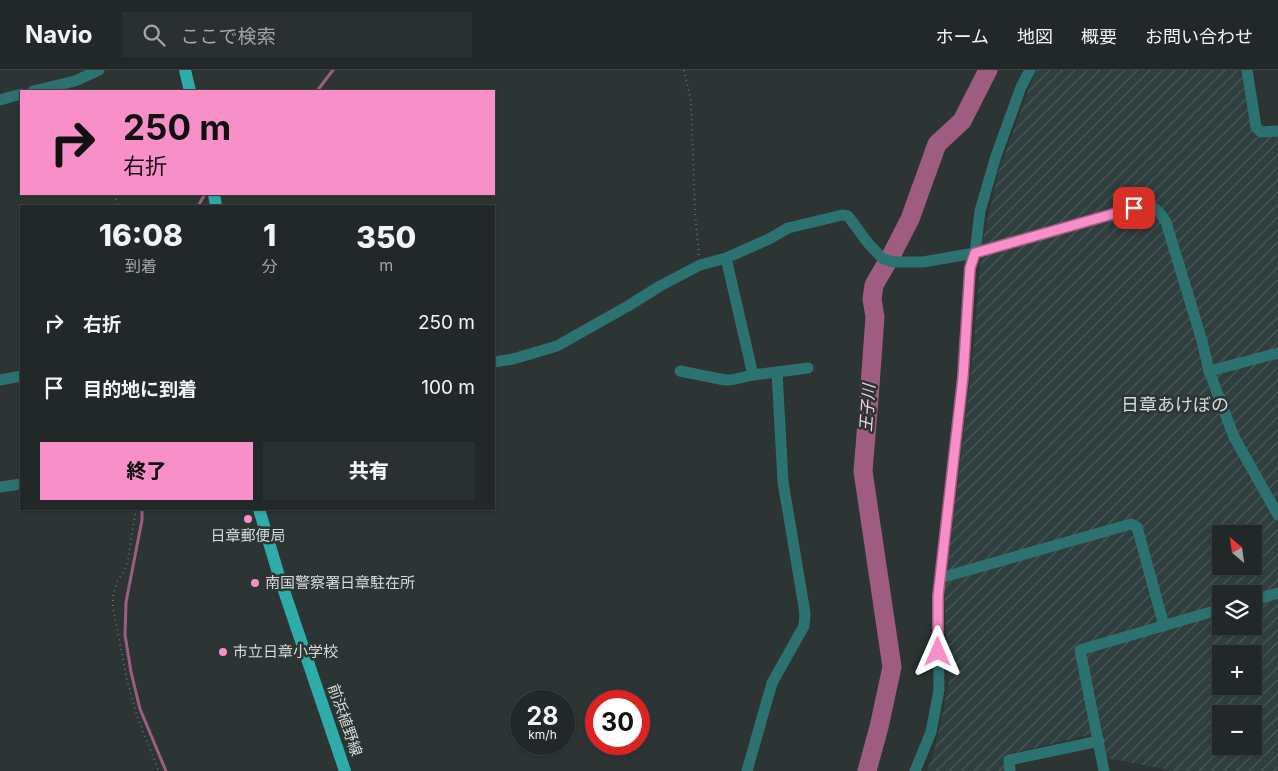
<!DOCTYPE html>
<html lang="ja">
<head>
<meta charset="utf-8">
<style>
  :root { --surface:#222727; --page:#2a2f2f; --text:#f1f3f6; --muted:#a2a5a7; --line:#3f4444; --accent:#f98fc9 }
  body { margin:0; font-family:Inter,"Noto Sans JP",sans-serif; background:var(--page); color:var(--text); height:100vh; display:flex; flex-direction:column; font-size:19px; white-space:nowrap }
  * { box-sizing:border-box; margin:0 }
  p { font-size:16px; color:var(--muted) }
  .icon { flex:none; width:28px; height:28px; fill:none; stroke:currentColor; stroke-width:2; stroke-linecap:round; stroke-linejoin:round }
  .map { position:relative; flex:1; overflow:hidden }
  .sheet { position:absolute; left:20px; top:135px; width:475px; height:305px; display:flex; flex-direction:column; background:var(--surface); border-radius:0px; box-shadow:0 1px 4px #0004,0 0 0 1px var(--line) }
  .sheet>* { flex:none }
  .hud { position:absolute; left:20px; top:20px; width:475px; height:105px; border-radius:0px; box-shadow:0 1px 4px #0004,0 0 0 1px var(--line); background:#f98fc9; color:#111; overflow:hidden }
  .needle { width:32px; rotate:331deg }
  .tools { position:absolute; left:1212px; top:455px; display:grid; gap:10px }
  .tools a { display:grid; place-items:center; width:50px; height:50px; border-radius:0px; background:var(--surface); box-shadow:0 1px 4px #0004,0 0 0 1px var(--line); font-size:25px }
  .speed { position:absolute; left:510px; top:620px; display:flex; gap:10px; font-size:25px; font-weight:700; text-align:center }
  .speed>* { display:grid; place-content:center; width:65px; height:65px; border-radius:50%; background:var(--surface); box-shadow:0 1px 4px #0004,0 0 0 1px var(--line); line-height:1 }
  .speed small { font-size:12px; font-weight:400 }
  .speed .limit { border:8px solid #d22; background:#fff; color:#111 }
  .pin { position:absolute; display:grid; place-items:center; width:42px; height:42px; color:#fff; margin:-21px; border-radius:10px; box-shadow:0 2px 8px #0006 }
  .me { position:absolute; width:55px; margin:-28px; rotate:0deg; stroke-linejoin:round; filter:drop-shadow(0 0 4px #0008) }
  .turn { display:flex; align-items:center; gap:18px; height:105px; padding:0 20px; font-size:22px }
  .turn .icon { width:65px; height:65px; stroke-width:2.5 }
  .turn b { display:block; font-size:35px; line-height:42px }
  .eta { display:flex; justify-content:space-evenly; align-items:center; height:85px; text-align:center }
  .eta b { font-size:30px; font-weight:800; line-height:35px }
  .button { display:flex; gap:10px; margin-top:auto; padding:10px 20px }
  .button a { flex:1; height:58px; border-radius:0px; background:var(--accent); color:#111; font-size:20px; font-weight:800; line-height:58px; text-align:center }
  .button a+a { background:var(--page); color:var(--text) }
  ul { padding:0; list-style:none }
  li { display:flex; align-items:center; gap:15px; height:65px; padding:0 20px }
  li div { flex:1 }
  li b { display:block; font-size:19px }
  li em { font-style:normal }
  header { display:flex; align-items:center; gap:30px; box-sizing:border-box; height:70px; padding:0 25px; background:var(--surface); border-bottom:1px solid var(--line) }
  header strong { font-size:24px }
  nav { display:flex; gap:28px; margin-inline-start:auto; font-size:18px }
  .search { width:350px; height:45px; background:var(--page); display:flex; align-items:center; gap:12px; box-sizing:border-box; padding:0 18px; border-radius:0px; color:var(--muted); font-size:19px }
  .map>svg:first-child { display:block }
  .industrial { fill:url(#industrial-furrows); fill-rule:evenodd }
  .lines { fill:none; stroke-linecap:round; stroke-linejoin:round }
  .stream { stroke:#9e5d80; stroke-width:3 }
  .river { stroke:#9e5d80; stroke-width:19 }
  .path { stroke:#646a6a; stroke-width:2; stroke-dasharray:1 4; stroke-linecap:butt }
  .minor { stroke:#2b7270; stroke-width:11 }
  .major { stroke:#2daca9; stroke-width:12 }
  .route-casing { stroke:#a25d83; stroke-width:12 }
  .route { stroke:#f98fc9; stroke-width:9 }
  .poi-dot { fill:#f98fc9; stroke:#2d3434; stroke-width:2 }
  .labels { text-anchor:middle; stroke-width:5; stroke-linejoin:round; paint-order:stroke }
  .poi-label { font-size:15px; fill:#d6dada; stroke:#2d3434; text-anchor:start }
  .street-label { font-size:15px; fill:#d6dada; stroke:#2d3434 }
  .water-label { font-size:16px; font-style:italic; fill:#fbd4e7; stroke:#2d3434 }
  .quarter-label { font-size:18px; fill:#d2dcdb; stroke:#2d3434 }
</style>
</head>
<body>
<header>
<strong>Navio</strong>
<div class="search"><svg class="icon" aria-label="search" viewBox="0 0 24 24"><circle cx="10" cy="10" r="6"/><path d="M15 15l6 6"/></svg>ここで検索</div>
<nav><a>ホーム</a><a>地図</a><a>概要</a><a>お問い合わせ</a></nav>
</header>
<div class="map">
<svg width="1278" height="701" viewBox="0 0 1278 701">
  <defs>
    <pattern id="industrial-furrows" width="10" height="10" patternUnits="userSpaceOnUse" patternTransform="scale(1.25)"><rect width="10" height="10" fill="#2f3e3e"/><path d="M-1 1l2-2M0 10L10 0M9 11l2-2" fill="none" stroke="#4c5959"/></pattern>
  </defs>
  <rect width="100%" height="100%" fill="#2d3434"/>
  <path class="industrial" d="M1037,0h206l13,67 22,-1v635h-113v-2l-59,-11 -4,-26 -98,23 1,16h-78l7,-19 15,-70 -5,-87 28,-233 10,-119 17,-73 30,-82zM1221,464h33v32h-33zM1221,524h33v32h-33zM1221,584h33v32h-33zM1221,644h33v32h-33z"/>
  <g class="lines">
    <g class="stream">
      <path d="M317,21l16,-21"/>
      <path d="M198,136l7,-12"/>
      <path d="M142,439v11l-16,82 -1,33 6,37 9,37 26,62"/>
    </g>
    <path class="river" d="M867,701l12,-44 13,-60 -29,-196 6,-72 6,-82 -3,-18 2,-14 18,-31 18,-35 27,-75 25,-23 26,-51"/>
    <g class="path">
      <path d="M684,0l7,31 4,112 4,42"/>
      <path d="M114,124l4,12"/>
      <path d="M136,439l-8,50 -4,13 -7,10 -4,13v13l14,72 11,39 21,52"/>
    </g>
    <g class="minor">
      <path d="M1247,0l9,57 5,5 17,-1"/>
      <path d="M33,21l42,-10 24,-11"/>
      <path d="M0,30l21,-6"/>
      <path d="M726,188l27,117"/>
      <path d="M494,292l19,-3 44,-13 71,-40 32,-20 40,-21 26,-7 43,-19 19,-11 46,-11 8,-2 6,1 20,27 14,15 11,4h30l52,-9 159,-45c19,-2 22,-3 32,14l36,119 7,30 25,66 44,78"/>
      <path d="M680,301l45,9h6l22,-5 24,-3 31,-4"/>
      <path d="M1209,301l69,-18"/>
      <path d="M0,310l21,-4"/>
      <path d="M0,417l21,-3"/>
      <path d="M940,508l191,-54 6,3 27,99"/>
      <path d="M1254,530l24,-7"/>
      <path d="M747,701l25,-88 32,-57 1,-13 -22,-131 -6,-110"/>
      <path d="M915,701l16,-39 8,-42 -1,-94 25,-219 7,-109 5,-15 5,-42 16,-55 25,-69 9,-17"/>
      <path d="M1010,701l-1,-11 90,-19"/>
      <path d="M1104,701l-24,-121 141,-41"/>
    </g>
    <g class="major">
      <path d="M185,0l5,21"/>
      <path d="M214,124l2,12"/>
      <path d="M259,439l20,67 66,195"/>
    </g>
  </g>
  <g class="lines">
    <g class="route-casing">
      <path id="route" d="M938,582v-56l25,-219 7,-109 5,-15 159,-45"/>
    </g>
    <use href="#route" class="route"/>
  </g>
  <g class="poi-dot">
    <circle cx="248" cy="449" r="5"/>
    <circle cx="255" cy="513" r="5"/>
    <circle cx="223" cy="582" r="5"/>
  </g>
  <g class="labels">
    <g class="poi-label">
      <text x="248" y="471" text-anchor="middle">日章郵便局</text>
      <text x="265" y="518">南国警察署日章駐在所</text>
      <text x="233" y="587">市立日章小学校</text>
    </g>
    <g class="street-label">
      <text transform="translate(345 650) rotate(71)" y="5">前浜植野線</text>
    </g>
    <g class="water-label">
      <text transform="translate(867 338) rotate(-86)" y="6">王子川</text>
    </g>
    <g class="quarter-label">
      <text x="1175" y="341">日章あけぼの</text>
    </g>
  </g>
</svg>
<div class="tools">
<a><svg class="needle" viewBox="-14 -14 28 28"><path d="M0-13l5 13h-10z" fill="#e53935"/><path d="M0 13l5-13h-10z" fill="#a2a5a7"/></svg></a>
<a><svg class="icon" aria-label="layers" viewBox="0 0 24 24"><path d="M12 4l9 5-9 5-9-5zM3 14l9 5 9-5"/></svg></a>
<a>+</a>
<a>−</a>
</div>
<div class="speed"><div>28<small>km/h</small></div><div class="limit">30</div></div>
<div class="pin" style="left:1134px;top:138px;background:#d93025"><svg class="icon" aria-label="arrive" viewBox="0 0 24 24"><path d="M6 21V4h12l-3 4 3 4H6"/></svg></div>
<svg class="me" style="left:938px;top:582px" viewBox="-20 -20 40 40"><path d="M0-17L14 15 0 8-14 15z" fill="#f98fc9" stroke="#fff" stroke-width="4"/></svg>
<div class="hud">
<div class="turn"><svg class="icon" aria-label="right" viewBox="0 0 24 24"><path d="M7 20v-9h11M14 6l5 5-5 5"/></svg><div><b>250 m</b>右折</div></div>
</div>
<section class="sheet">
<div class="eta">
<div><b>16:08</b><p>到着</p></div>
<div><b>1</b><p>分</p></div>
<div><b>350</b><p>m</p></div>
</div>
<ul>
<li><svg class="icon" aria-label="right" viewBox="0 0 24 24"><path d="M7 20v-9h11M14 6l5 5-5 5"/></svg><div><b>右折</b></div><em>250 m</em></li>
<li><svg class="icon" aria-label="arrive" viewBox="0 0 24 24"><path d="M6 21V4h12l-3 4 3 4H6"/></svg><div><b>目的地に到着</b></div><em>100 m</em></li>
</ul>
<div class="button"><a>終了</a><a>共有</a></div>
</section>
</div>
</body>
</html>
